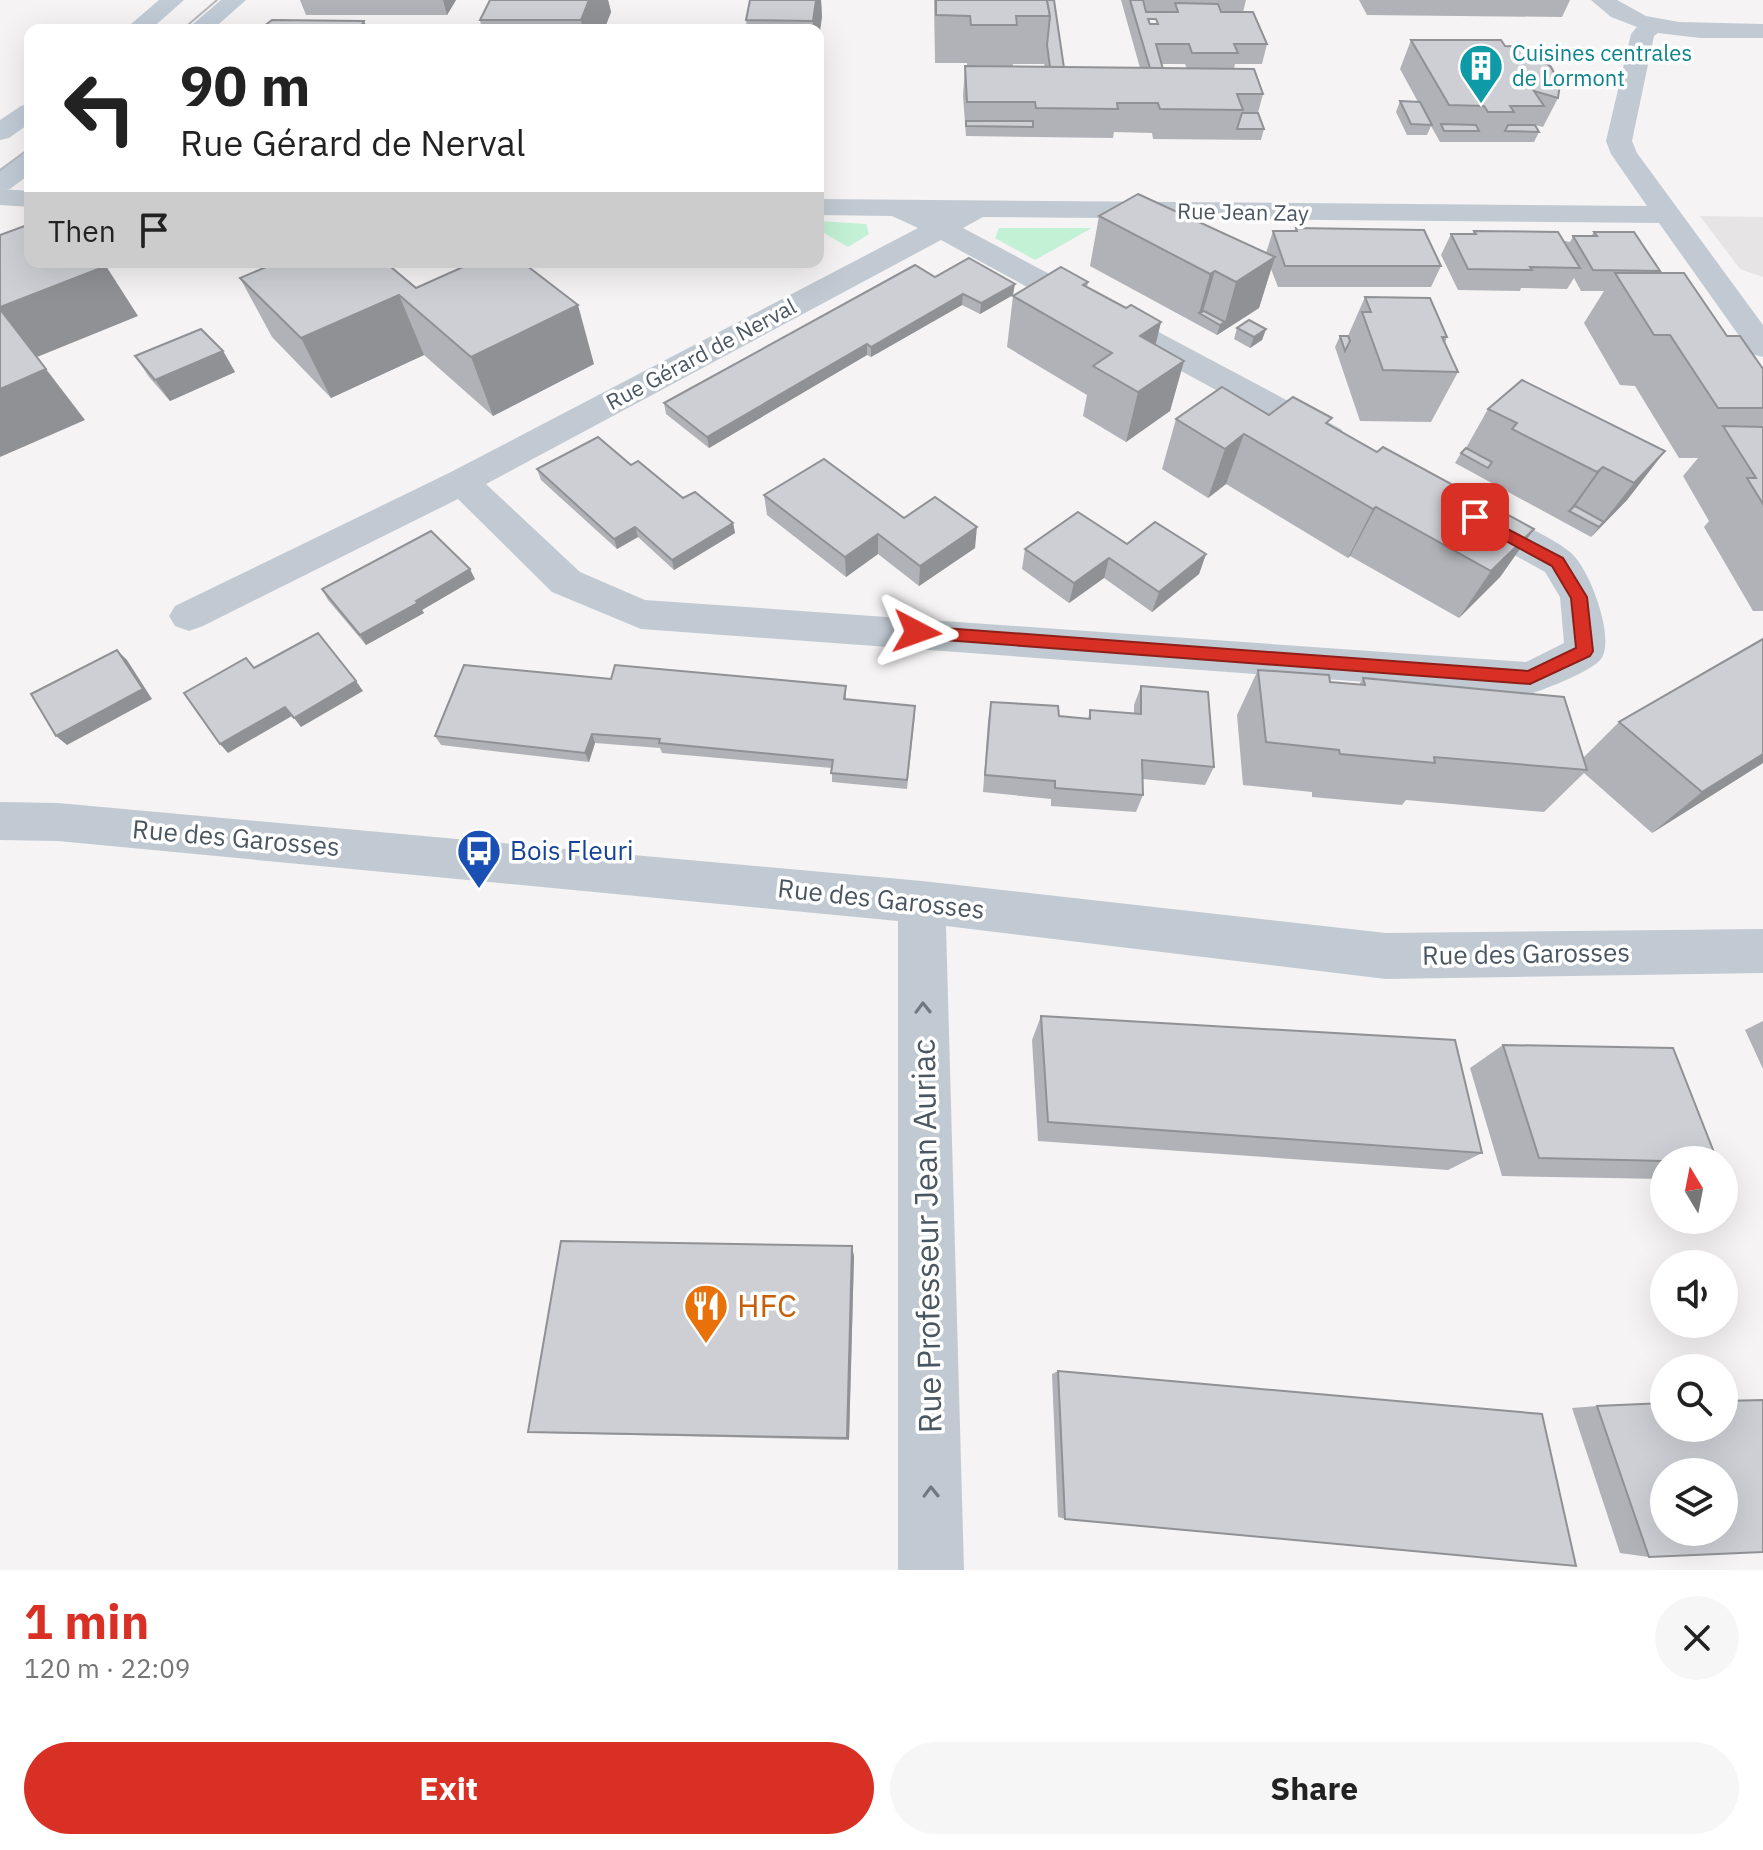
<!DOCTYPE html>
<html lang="en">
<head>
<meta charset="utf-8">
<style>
  :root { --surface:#fff; --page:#f6f6f6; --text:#222; --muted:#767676; --accent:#d93025 }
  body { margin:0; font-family:"IBM Plex Sans",sans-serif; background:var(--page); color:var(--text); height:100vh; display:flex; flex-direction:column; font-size:30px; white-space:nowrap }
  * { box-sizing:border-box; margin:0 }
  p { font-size:26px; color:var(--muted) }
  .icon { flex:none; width:44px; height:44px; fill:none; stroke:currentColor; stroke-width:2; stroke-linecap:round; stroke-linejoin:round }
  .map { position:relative; height:1570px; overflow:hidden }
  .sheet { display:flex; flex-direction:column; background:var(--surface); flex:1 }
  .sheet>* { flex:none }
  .banner { position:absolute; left:24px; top:24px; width:800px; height:244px; border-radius:16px; box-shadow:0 8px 32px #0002; background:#fff; color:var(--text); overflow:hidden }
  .needle { width:52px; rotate:350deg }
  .tools { position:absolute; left:1650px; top:1146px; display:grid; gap:16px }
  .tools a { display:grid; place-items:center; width:88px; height:88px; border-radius:50%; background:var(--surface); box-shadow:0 8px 32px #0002; font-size:40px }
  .pin { position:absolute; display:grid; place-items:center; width:68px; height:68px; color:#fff; margin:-34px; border-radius:16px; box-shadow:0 4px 12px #0006 }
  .me { position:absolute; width:88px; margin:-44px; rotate:94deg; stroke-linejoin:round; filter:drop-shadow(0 0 6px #0008) }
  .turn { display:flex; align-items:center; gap:28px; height:168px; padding:0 24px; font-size:36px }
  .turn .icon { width:104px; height:104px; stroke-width:2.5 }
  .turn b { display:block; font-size:56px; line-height:68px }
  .then { display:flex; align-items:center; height:76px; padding:0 24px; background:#0003; gap:16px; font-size:30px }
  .round { display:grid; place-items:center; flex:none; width:84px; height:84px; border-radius:42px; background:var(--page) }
  .head { display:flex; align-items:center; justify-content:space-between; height:136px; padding:0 24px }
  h1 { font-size:48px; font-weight:700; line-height:60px; color:var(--accent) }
  .button { display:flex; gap:16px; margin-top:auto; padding:16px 24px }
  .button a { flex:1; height:92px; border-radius:48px; background:var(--accent); color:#fff; font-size:32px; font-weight:700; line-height:92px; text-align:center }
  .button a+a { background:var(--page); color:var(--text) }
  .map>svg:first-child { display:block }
  .education { fill:#e6e4e5 }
  .green { fill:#c3f1d5 }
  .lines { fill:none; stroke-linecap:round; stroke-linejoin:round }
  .street { fill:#c1cad2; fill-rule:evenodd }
  .secondary { fill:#c1cbd6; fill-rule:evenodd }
  .tram { stroke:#b5b8bd; stroke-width:2 }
  .wall { fill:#b0b2b7; fill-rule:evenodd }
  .shaded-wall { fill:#909195 }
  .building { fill:#cdcfd5; stroke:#909195; stroke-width:2; fill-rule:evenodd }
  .oneway { stroke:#6e7983 }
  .route { fill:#d93025; stroke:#8d1f18; stroke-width:2 }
  .labels { text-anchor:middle; stroke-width:7; stroke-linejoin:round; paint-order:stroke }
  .far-culture-label { font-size:22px; fill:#0d838f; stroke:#fff; text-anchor:start }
  .far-street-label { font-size:22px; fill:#4a5661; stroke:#fff }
  .street-label { font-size:26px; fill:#4a5661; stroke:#fff }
  .transit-label { font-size:26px; fill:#164399; stroke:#fff; text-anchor:start }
  .near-street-label { font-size:32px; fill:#4a5661; stroke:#fff }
  .near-food-label { font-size:32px; fill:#c56008; stroke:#fff; text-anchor:start }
</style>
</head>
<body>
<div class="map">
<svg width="1763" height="1570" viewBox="0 0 1763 1570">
  <rect width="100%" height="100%" fill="#f5f3f3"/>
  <path class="education" d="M1700,216l63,1v60l-23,-8z"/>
  <g class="green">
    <path d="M818,221l48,3 3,10 -21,13 -24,-14 -6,4z"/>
    <path d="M999,228h93l-57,32 -40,-22z"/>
  </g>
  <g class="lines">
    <g class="street">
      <path d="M1591,0h26l29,16 33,6 84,2v14h-63l-42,-5 -4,3 -22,105 5,12 126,172v32l-11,-3 -93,-131 -676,-6 -20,11 378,201 5,8 -5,8 -12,3 -12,-3 -376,-205 -455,244 94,88 65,28 881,62 38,-19 -4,-46 -15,-25 -88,-49 -5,-9 5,-9 13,-4 13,4c25,13 66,30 87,47 19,15 46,86 31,107 -9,12 -55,30 -71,35l-889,-65 -89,-37 -94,-93 -255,127 -14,5 -14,-5 -6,-10 6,-10 274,-133 469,-245 -26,-12 -74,-1v-16l829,7 -36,-52 -5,-13 25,-107 6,-7 -26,-10z"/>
      <path d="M0,189l30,2v16l-30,-2z"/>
      <path d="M0,802l58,1 864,78 464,52 377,-4v44l-377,6 -440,-53 18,644h-66v-649l-840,-80 -58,-1z"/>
    </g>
    <g class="secondary">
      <path d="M159,0h25l-34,30h-26z"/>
      <path d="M221,0h25l-34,30h-26z"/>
      <path d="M30,103v20l-21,15 -9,2v-20l21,-14z"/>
      <path d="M30,153v21l-20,15 -10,2v-21l20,-15z"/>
    </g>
    <g class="tram">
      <path d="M182,30l35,-30"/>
      <path d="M0,170l30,-22"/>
    </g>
  </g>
  <g class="wall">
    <path d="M300,0h156l-9,15h-141z"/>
    <path d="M490,0h118l3,12 -7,18h-122l-2,-10z"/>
    <path d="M750,0h71l1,17 -4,13h-71l-1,-10z"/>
    <path d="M934,0h120l10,68h76l-19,-68h125l-3,12 24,32 -5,20h-27l-1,5 29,25 -5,19 6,16 -3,11 -108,-1 -1,-6 -38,-1 -1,6 -147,-2 -3,-40 2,-30h2v-3h-32zM1148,19h8l2,5h-8zM1013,64h31l1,3h-32zM1161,64h24l2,5h-24z"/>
    <path d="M1359,0h211l-8,17 -195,-2z"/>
    <path d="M1411,40l94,6 53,52 -15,29 -8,-2 4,7 -5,10h-94l-9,-16 -4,9h-20l-11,-23 4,-11 18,1 -18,-33z"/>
    <path d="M1099,216l167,37 7,-22h21l2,-3 145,38 -10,21h-153l-7,-18 -12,39 -42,27 -127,-69z"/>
    <path d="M1474,231l91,12v-2l5,1 3,-6h18l3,-4 66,39 -1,2 104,96v242h-10l-49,-84 5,-6 -26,-45 15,-18h-19l-44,-72 -15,-1 -36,-62 20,-32h-23l-7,-13 -7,11 -46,-1 -1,3 -62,-1 -17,-35 10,-21h21z"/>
    <path d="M935,277l78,18 -33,19 -18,-9 -91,52 -4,-2 -158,93 -43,-34 -2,-11z"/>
    <path d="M240,278l176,10 178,76 -101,52 -69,-61 -93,43 -59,-61z"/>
    <path d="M1088,282l-1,5 39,21 35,14 -6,22 29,17 -14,50 -44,31 -43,-26 4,-21 -80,-48 6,-51z"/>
    <path d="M1365,297l82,40 -2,6 13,29 -27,50 -71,-1 -25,-74 5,-11h8z"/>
    <path d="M1237,328l29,1 -4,11 -12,8 -16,-9z"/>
    <path d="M223,351l12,21 -65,29 -21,-24 -14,-21z"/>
    <path d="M1488,409l177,42 -38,49 -36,37 -136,-74 6,-10 5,-5z"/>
    <path d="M1269,415l60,10 48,27 157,77 -34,48 -41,41 -109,-62 -2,2 -122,-74 -18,14 -46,-29 14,-50z"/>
    <path d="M631,465l52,33 50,25 2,10 -61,37 -36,-33 -21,12 -76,-69 -4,-11z"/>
    <path d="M764,495l140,23 71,30 -56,38 -41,-32 -32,23 -79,-62z"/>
    <path d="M1127,544l79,10 -7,20 -47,38 -48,-34 -35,25 -47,-34 3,-20z"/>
    <path d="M475,579l-53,31 2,3 -58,32 -38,-45 -6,-11z"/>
    <path d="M1258,670l72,12 29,3 4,-7 220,80 36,-36 144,41 -111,70 -68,-60 -40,39 -138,-12 -4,5 -90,-8v-5l-69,-7 -6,-70z"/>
    <path d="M611,679l235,7v13l69,16 -8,74 -75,-7v-14l-170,-15 -2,-5 -65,-5 -6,19 -148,-17 -6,-9z"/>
    <path d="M1141,686l73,81 -9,18 -62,-6v16l-7,17 -85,-6v-7l-68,-7 5,-71 3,-19 68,14 29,3 2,-9 44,4v-9z"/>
    <path d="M1041,1016l441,137 -34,17 -410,-29 -6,-101z"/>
    <path d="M1763,1021v48l-18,-39z"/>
    <path d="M1503,1045l161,115v19l-162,-3 -32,-108z"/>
    <path d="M854,1256l-5,184 -303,-7 -18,-1z"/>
    <path d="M1058,1371l7,148 -7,-2 -6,-143z"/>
    <path d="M1597,1406l52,151 -29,-4 -48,-145z"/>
  </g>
  <g class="shaded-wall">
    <path d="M443,0h13l-9,15z"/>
    <path d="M589,0h19l3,12 -7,18h-21l-2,-10z"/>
    <path d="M816,0h5l1,17 -4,29v-16h-5v-9z"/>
    <path d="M364,21l4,9h-9z"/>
    <path d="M1275,257l-16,51 -42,27 3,-10 5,-3 11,-40z"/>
    <path d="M106,266l32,50 -101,41 -37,-48v-2z"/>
    <path d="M1215,271l-13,44 -3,-2 11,-39z"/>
    <path d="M1015,284l-2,11 -33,19 1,-11z"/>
    <path d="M963,294l-1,11 -91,52v-10z"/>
    <path d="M399,295l25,60 -93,43 -30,-60z"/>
    <path d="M578,305l16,59 -101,52 -22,-59z"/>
    <path d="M1161,322l-12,50 -9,-36z"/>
    <path d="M1266,329l-4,11 -12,8 4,-11z"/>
    <path d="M867,344v11l-158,93 -2,-11z"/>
    <path d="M223,351l12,21 -65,29 -15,-21z"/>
    <path d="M1184,361l-14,50 -44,31 12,-50z"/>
    <path d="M46,369l39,51 -85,37v-68z"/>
    <path d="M1244,434l-18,50 -18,14 17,-49z"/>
    <path d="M1665,451l-38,49 -36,37 43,-54z"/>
    <path d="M1603,467l-32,45 -2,-1 28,-39z"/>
    <path d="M1376,507l-26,49 -2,2 25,-49z"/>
    <path d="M733,523l2,10 -61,37 -2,-10z"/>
    <path d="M635,527l3,10 -21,12 -3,-10z"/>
    <path d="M977,527l-2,21 -56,38 1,-20z"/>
    <path d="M1534,529l-34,48 -41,41 32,-47z"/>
    <path d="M878,534v20l-32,23 -1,-20z"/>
    <path d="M1206,554l-7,20 -47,38 7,-20z"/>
    <path d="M1109,558l-5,20 -35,25 5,-20z"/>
    <path d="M470,569l5,10 -53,31 2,3 -58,32 -6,-10z"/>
    <path d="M117,650l10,10 25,39 -85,46 -11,-9z"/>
    <path d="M356,681l7,10 -62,36 -7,-9z"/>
    <path d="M285,707l7,9 -64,37 -8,-9z"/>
    <path d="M592,734l3,9 -6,19 -4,-9z"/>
    <path d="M1763,754v9l-111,70 50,-41z"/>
    <path d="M852,1246l2,10 -5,184 -2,-2z"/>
  </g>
  <g class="building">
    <path d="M490,0h99l-8,20h-101z"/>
    <path d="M750,0h66l-3,21 -67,-1z"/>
    <path d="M936,0h111l3,16h-34l1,9h-46l-1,-9 -34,-1z"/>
    <path d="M1047,0h7l10,68 -14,-1 -3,-22 3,-29z"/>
    <path d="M1130,0h13l3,12h32l-3,-9 43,1 3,8h32l14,32h-33l4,9h-46l-3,-9h-33l7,25 -13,-1zM1148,19h8l2,5h-8z"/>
    <path d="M272,20l92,1 -5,9h-100z"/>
    <path d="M1411,40h90l4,6 23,1 23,20 9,17 -2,14 -24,-7 10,15h-34l4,6h-26l-4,-6 -35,-1z"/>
    <path d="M965,66l289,3 9,25h-26l6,16 -83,-1 -2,-6h-41l1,6 -82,-1 -1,-6h-68z"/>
    <path d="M1400,101l20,1 12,23 -21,-1z"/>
    <path d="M1242,113h16l6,16h-27z"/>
    <path d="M966,121h67v6l-67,-1z"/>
    <path d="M1441,124l35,1 3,6h-35z"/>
    <path d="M1508,125h27l4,7 -34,-1z"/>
    <path d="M1138,194l137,63 -39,25 -21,-11 -5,3 -111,-58z"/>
    <path d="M30,224v38h72l4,4 -106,41v-72z"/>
    <path d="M1296,228l128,2 17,36h-156l-12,-35h24z"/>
    <path d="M1474,231l84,1 22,36 -50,-1 2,3 -64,-1 -17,-35h25z"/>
    <path d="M1594,232h40l26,39 -67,-1 -20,-34h24z"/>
    <path d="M969,258l46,26 -34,19 -18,-9 -92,53 -4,-3 -160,93 -43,-34 251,-138 20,12z"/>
    <path d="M278,262h107l31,26 58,-26h48l56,43 -107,52 -72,-62 -98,43 -61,-60z"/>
    <path d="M1061,267l27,15 -5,3 43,23 5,-3 30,17 -21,14 44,25 -46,31 -45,-26 19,-13 -99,-57z"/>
    <path d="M1615,273h69l43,63h13l23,33v39h-45l-48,-73h-16z"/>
    <path d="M1365,297l65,1 17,39h-5l16,35 -75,-2 -21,-58h9z"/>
    <path d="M0,309l46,60 -46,20z"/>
    <path d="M1204,311l21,11 -5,3 -21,-12z"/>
    <path d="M1249,320l17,9 -12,8 -17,-9z"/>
    <path d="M201,329l22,22 -68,29 -20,-24z"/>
    <path d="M1340,336h8l2,5 -5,10z"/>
    <path d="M1522,380l143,71 -31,32 -31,-16 -6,5 -85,-43 5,-6 -29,-14z"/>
    <path d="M1222,387l47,28 24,-18 39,21 -6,5 51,29 6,-5 151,82 -43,42 -115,-64 -3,2 -129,-75 -19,15 -49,-30z"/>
    <path d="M1723,426l40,1v77l-16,-26h9z"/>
    <path d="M598,437l33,28 7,-4 45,37 12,-6 38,31 -61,37 -37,-33 -21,12 -77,-70z"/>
    <path d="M1466,448l26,14 -4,6 -27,-15z"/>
    <path d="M824,459l80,59 31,-21 42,30 -57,39 -42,-32 -33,23 -81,-62z"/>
    <path d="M1575,506l29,16 -5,5 -30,-16z"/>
    <path d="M1078,512l49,32 28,-22 51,32 -47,38 -50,-34 -35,25 -49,-34z"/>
    <path d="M431,531l39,38 -54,32 2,2 -58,32 -38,-46z"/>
    <path d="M318,633l38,48 -62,37 -9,-11 -65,37 -36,-51 62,-35 8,10z"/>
    <path d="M1763,639v115l-61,38 -83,-70z"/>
    <path d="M117,650l26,39 -87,47 -25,-42z"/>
    <path d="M464,665l147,14 4,-14 231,21 -2,13 71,7 -8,74 -76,-7 2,-13 -174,-17 1,-4 -68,-5 -7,19 -150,-17z"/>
    <path d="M1258,670l71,5 1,7 35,3 -2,-7 201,19 23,73 -153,-13 1,6 -95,-9 -1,-4 -73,-8z"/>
    <path d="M1141,686l67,6 6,75 -72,-7 1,35 -88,-7v-7l-70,-6 6,-73 67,4 1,10 31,3v-9l51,4z"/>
    <path d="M1041,1016l414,24 27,113 -434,-31z"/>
    <path d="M1503,1045l170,3 44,112h-53v1l-125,-3z"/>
    <path d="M561,1241l291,5 -5,192 -319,-6z"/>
    <path d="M1058,1371l484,43 34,152 -511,-47z"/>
    <path d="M1763,1400v152l-114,5 -52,-151 67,-3v25h60v-27zM1664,1472h60v60h-60z"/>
  </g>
  <defs><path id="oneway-chevron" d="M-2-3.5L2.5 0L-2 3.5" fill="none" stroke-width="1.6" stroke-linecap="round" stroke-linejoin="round" transform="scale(2)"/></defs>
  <g class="oneway">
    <use href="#oneway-chevron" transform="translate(923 1008) rotate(-91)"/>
    <use href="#oneway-chevron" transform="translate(931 1492) rotate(-91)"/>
  </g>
  <path class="route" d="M1475,512l88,46 24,39 6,54 -3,5 -60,28 -613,-46 -8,-6 8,-6 611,45 48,-23 -5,-50 -19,-32 -83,-45v-8z"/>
  <defs>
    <g id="building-pin" transform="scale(2.3)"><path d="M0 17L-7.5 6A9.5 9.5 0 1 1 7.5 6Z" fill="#0f9aa8" stroke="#fff"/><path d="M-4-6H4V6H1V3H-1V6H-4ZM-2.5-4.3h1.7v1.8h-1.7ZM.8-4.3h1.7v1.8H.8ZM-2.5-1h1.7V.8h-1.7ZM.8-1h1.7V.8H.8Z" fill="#fff"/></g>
    <g id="bus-pin" transform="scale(2.3)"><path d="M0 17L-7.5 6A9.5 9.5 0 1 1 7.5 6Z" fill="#1a4fb4" stroke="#fff"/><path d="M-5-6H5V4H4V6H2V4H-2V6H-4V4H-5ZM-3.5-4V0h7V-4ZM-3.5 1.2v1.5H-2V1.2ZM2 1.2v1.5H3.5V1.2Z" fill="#fff"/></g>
    <g id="restaurant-pin" transform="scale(2.3)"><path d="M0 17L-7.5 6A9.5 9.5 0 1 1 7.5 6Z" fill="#e8710a" stroke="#fff"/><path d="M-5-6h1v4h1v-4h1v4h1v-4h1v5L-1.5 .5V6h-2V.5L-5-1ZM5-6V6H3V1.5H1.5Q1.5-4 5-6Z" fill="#fff"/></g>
  </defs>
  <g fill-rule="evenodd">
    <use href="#building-pin" x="1481" y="66"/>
    <use href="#bus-pin" x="479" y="851"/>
    <use href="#restaurant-pin" x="706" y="1306"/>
  </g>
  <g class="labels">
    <g class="far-culture-label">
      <text x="1512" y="61">Cuisines centrales<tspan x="1512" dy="25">de Lormont</tspan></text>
    </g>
    <g class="far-street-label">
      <text transform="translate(1243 212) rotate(1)" y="8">Rue Jean Zay</text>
      <text transform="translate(701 354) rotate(-28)" y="8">Rue Gérard de Nerval</text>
    </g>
    <g class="street-label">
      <text transform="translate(236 838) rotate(5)" y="9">Rue des Garosses</text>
      <text transform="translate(881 899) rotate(6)" y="9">Rue des Garosses</text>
      <text transform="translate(1526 954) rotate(-1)" y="9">Rue des Garosses</text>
    </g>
    <g class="transit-label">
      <text x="510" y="860">Bois Fleuri</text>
    </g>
    <g class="near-street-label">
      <text transform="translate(927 1236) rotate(-91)" y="11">Rue Professeur Jean Auriac</text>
    </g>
    <g class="near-food-label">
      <text x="737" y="1317">HFC</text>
    </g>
  </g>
</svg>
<div class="tools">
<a><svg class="needle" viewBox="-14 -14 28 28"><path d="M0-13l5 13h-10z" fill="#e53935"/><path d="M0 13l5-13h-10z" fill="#767676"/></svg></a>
<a><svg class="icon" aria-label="sound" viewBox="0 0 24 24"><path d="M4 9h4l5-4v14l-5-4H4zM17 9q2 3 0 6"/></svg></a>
<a><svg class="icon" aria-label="search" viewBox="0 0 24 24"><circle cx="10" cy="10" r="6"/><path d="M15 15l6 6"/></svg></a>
<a><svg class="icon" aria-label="layers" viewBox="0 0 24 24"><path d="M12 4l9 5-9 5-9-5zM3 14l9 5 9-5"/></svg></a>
</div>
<div class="pin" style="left:1475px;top:517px;background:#d93025"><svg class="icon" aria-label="arrive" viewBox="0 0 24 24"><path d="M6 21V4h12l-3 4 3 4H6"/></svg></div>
<svg class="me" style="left:917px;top:632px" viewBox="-20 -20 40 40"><path d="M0-17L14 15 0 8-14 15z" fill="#d93025" stroke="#fff" stroke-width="4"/></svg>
<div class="banner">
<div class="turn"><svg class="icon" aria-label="left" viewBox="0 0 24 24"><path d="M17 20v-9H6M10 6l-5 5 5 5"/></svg><div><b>90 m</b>Rue Gérard de Nerval</div></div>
<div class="then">Then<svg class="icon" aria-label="arrive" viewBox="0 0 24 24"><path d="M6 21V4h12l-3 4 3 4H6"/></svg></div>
</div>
</div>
<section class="sheet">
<div class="head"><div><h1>1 min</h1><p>120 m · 22:09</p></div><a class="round"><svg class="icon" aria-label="close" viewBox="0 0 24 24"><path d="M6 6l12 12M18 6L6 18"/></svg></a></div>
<div class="button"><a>Exit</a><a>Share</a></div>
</section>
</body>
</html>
